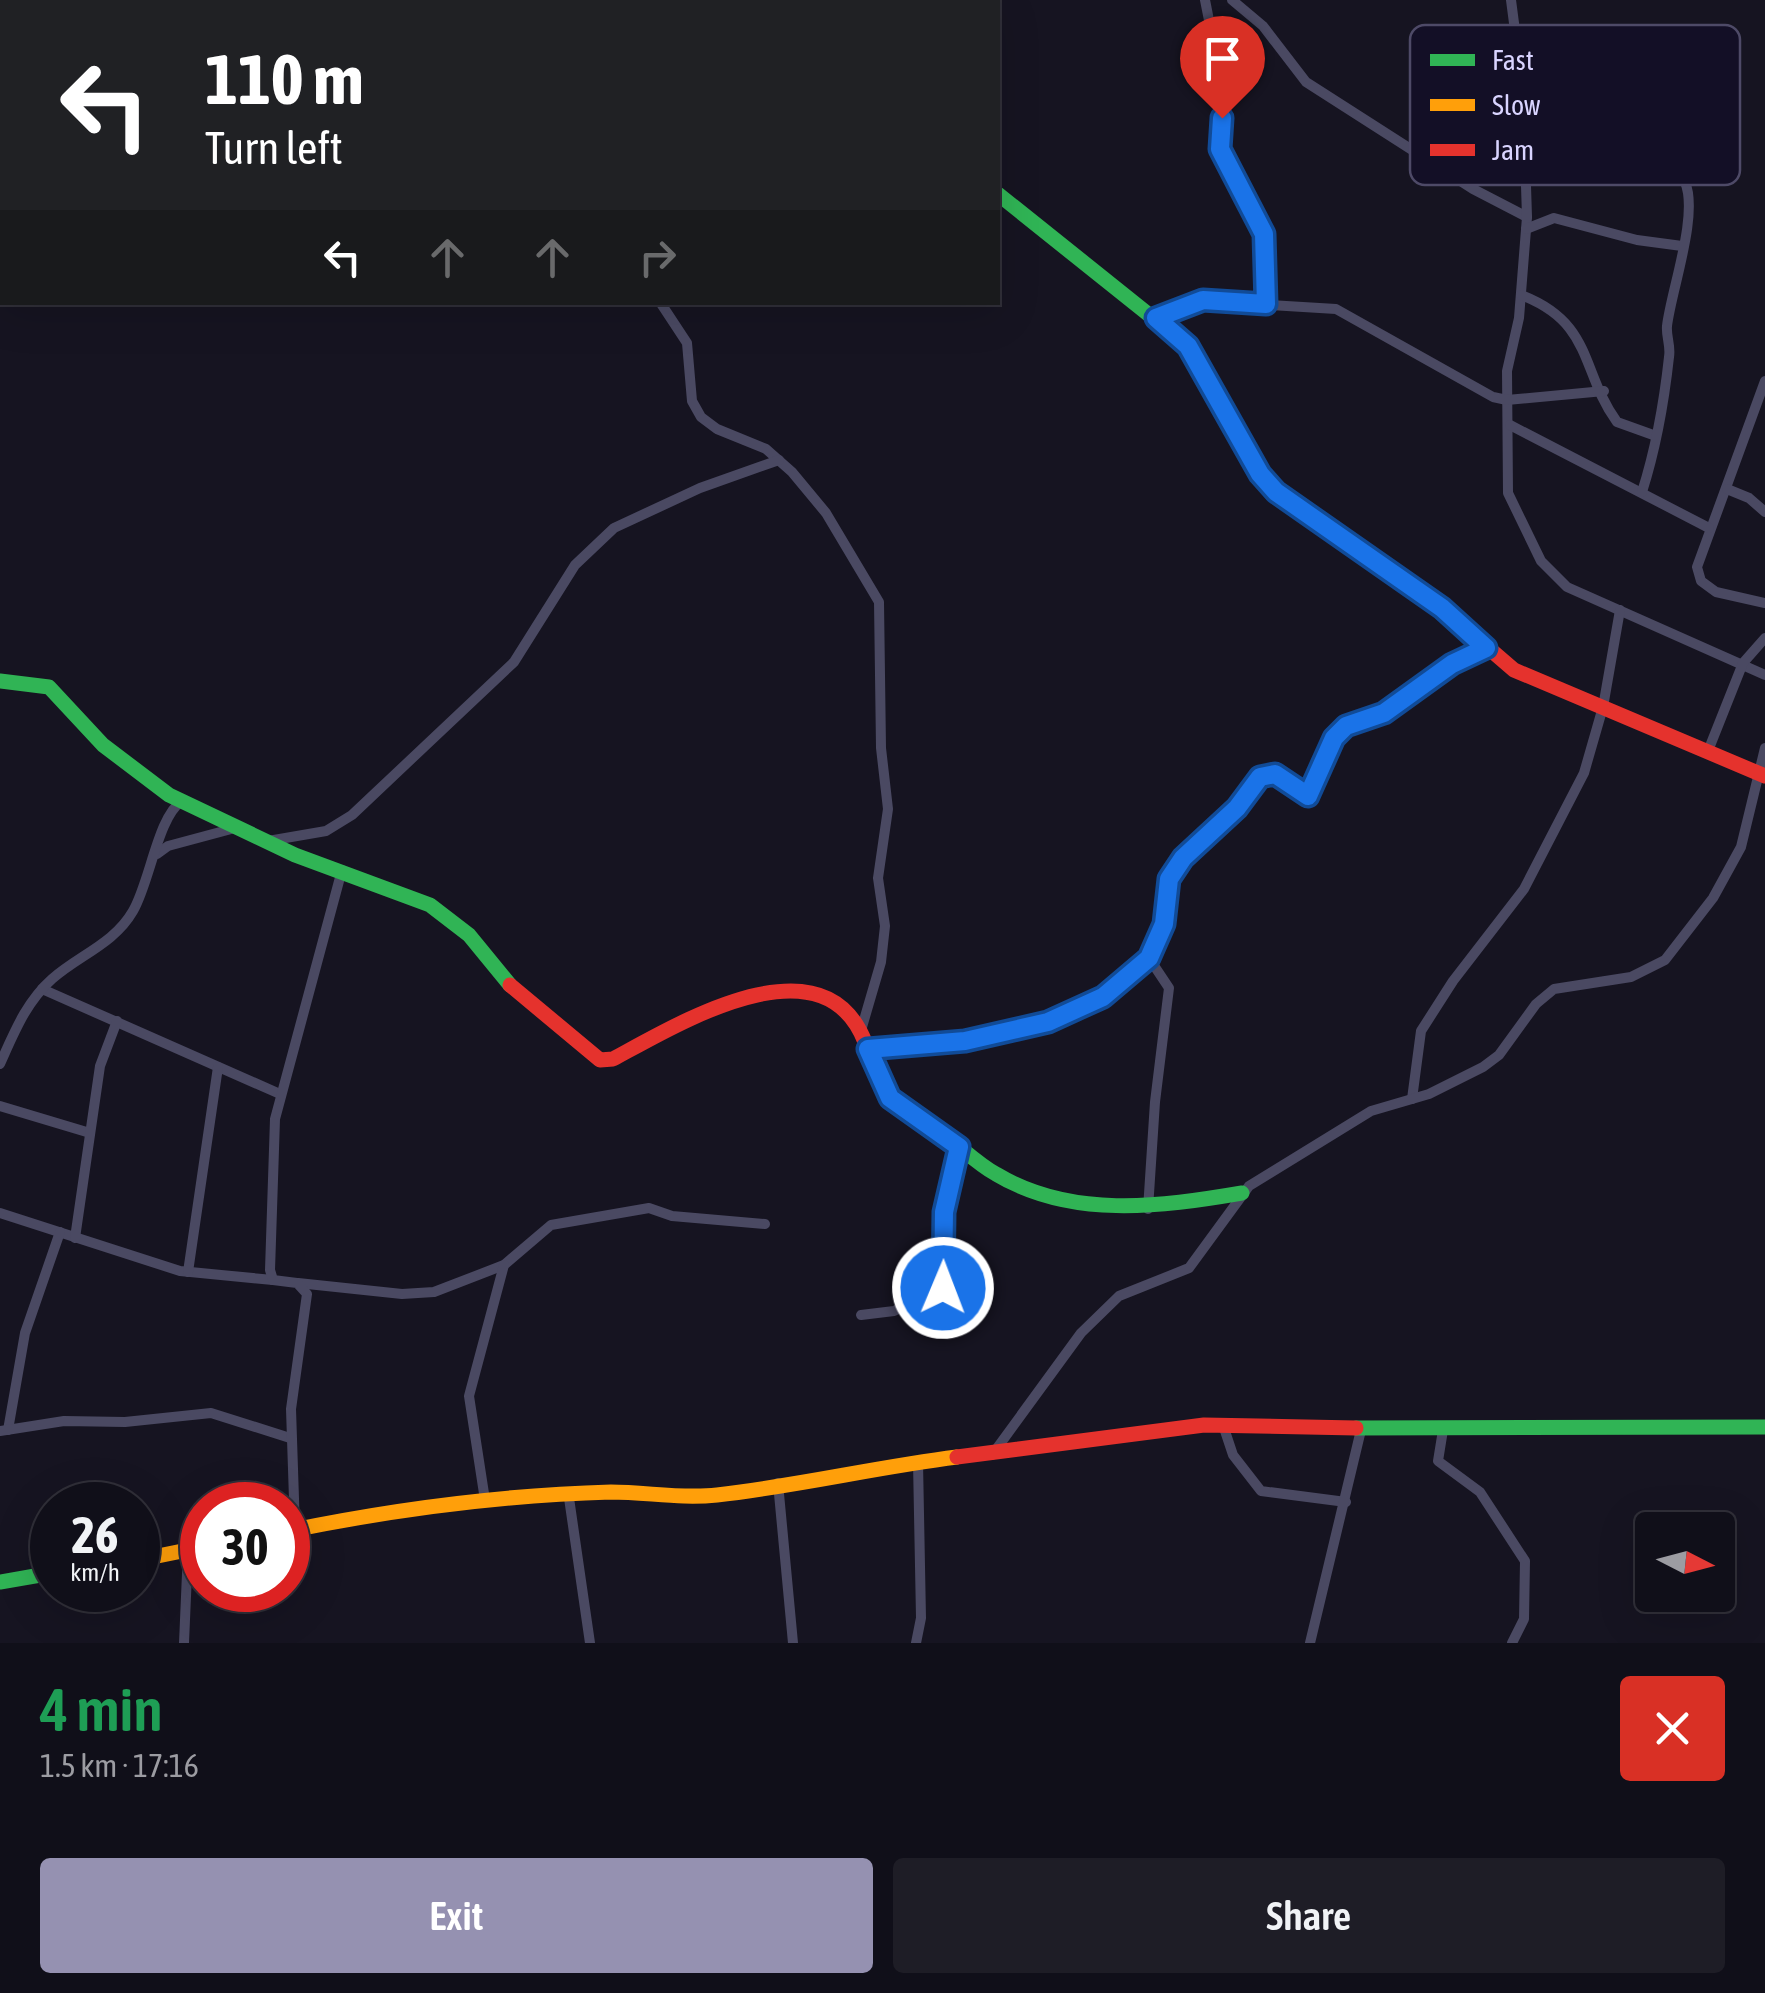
<!DOCTYPE html>
<html lang="en">
<head>
<meta charset="utf-8">
<style>
  :root { --surface:#100f19; --page:#1e1d26; --text:#f1f3f6; --muted:#9c9ca2; --line:#302f38; --accent:#9591b1 }
  body { margin:0; font-family:"Asap Condensed",sans-serif; background:var(--page); color:var(--text); height:100vh; display:flex; flex-direction:column; font-size:38px; white-space:nowrap }
  * { box-sizing:border-box; margin:0 }
  p { font-size:32px; color:var(--muted) }
  .icon { flex:none; width:55px; height:55px; fill:none; stroke:currentColor; stroke-width:2; stroke-linecap:round; stroke-linejoin:round }
  .map { position:relative; height:1643px; overflow:hidden }
  .sheet { display:flex; flex-direction:column; background:var(--surface); flex:1 }
  .sheet>* { flex:none }
  .top-card { position:absolute; left:0px; top:0px; width:1000px; height:305px; box-shadow:0 10px 40px #0002,0 0 0 2px var(--line); background:#202124; color:#fff; overflow:hidden }
  .needle { width:65px; rotate:96deg }
  .buttons { position:absolute; left:1635px; top:1512px; display:grid; gap:20px }
  .buttons a { display:grid; place-items:center; width:100px; height:100px; border-radius:10px; background:var(--surface); box-shadow:0 10px 40px #0002,0 0 0 2px var(--line); font-size:50px }
  .speed { position:absolute; left:30px; top:1482px; display:flex; gap:20px; font-size:50px; font-weight:700; text-align:center }
  .speed>* { display:grid; place-content:center; width:130px; height:130px; border-radius:50%; background:var(--surface); box-shadow:0 10px 40px #0002,0 0 0 2px var(--line); line-height:1 }
  .speed small { font-size:25px; font-weight:400 }
  .speed .limit { border:15px solid #d22; background:#fff; color:#111 }
  .pin { position:absolute; display:grid; place-items:center; width:85px; height:85px; color:#fff; margin:-102px -42px; border-radius:50% 50% 50% 0; rotate:-45deg; box-shadow:0 0 10px #0007 }
  .pin .icon { rotate:45deg }
  .me { position:absolute; width:110px; margin:-55px; rotate:1deg; stroke-linejoin:round; filter:drop-shadow(0 0 8px #0008) }
  .turn { display:flex; align-items:center; gap:35px; height:210px; padding:0 40px; font-size:45px }
  .turn .icon { width:130px; height:130px; stroke-width:2.5 }
  .turn b { display:block; font-size:70px; line-height:85px }
  .lanes { display:flex; align-items:center; height:95px; padding:0 40px; background:#0003; justify-content:center; gap:50px; direction:ltr }
  .lanes .off { opacity:.35 }
  .round { display:grid; place-items:center; flex:none; width:105px; height:105px; border-radius:10px; background:var(--page) }
  .summary { display:flex; align-items:center; justify-content:space-between; height:170px; padding:0 40px }
  h1 { font-size:60px; font-weight:600; line-height:75px; color:#1e9e55 }
  .cta { display:flex; gap:20px; margin-top:auto; padding:20px 40px }
  .cta a { flex:1; height:115px; border-radius:10px; background:var(--accent); color:#fff; font-size:40px; font-weight:600; line-height:115px; text-align:center }
  .cta a+a { background:var(--page); color:var(--text) }
  .map>svg:first-child { display:block }
  .lines { fill:none; stroke-linecap:round; stroke-linejoin:round }
  .street { stroke:#4a4962; stroke-width:10 }
  .fast { stroke:#30b455; stroke-width:15 }
  .slow { stroke:#ff9f0a; stroke-width:15 }
  .jam { stroke:#e5322d; stroke-width:15 }
  .route-casing { stroke:#114b97; stroke-width:25 }
  .route { stroke:#1a73e8; stroke-width:18 }
  .key { fill:#130f26; stroke:#4e4a67; stroke-width:2.5 }
  .key-label { font-size:28px; fill:#d9d4ff }
</style>
</head>
<body>
<div class="map">
<svg width="1765" height="1643" viewBox="0 0 1765 1643">
  <rect width="100%" height="100%" fill="#161421"/>
  <g class="lines">
    <g class="street">
      <path d="M1205,0l18,91 -3,58 41,73 5,82"/>
      <path d="M1232,0l31,26 43,56 167,107 54,28"/>
      <path d="M1511,0l12,92 4,125 -8,101 -12,53 1,122 33,68 26,26 198,88"/>
      <path d="M728,2l2,-2"/>
      <path d="M1526,229l28,-11 83,22 45,6"/>
      <path d="M1521,295c73,28 59,76 96,127l39,14"/>
      <path d="M660,302l27,41 5,58 9,16 16,12 49,20 26,23 34,41 53,89 2,146 7,61 -10,69 7,48 -4,36 -19,65"/>
      <path d="M1157,318l46,-17 133,8 157,88 14,3 97,-9"/>
      <path d="M1765,381l-68,186 4,14 15,11 49,11"/>
      <path d="M1510,425l199,103"/>
      <path d="M1727,489l22,9 16,14"/>
      <path d="M1642,492c14,-44 22,-89 27,-135 2,-11 -3,-20 -2,-31 4,-35 32,-111 18,-144l-35,-17 -6,-15"/>
      <path d="M1708,751l35,-88 22,-25"/>
      <path d="M268,841l58,-10 26,-16 162,-153 61,-97 39,-37 86,-40 79,-28"/>
      <path d="M157,854l11,-8 67,-18"/>
      <path d="M42,989l238,105"/>
      <path d="M868,1049l97,-8 83,-19 55,-25 46,-39 15,-34 5,-45 14,-21 54,-50 23,-31 15,-3 27,23h6l26,-59 12,-12 37,-13 68,-49 35,-16"/>
      <path d="M0,1064c14,-31 26,-62 52,-85 27,-24 62,-35 81,-68 17,-29 25,-95 49,-110"/>
      <path d="M1412,1099l9,-68 32,-50 71,-92 60,-116 19,-66 17,-97"/>
      <path d="M0,1106l90,27"/>
      <path d="M1148,1209l7,-107 14,-114 -20,-30"/>
      <path d="M0,1213l180,58 93,9"/>
      <path d="M75,1238l25,-172 17,-45"/>
      <path d="M188,1272l30,-205"/>
      <path d="M298,1283l104,11 32,-2 70,-27 47,-40 98,-17 23,8 93,8"/>
      <path d="M861,1315l33,-4 49,-23 1,-76 15,-65"/>
      <path d="M1223,1425l10,30 28,36 85,11"/>
      <path d="M8,1430l17,-97 35,-101"/>
      <path d="M1443,1430l-5,31 42,31 45,69 -1,58 -12,24"/>
      <path d="M0,1431l64,-10 61,1 86,-9 79,25"/>
      <path d="M992,1455l89,-122 38,-37 70,-28 60,-82 122,-75 58,-17 54,-27 16,-12 37,-51 18,-15 77,-12 34,-17 48,-62 28,-51 24,-99"/>
      <path d="M778,1483l15,160"/>
      <path d="M569,1498l21,145"/>
      <path d="M485,1500l-16,-104 35,-131"/>
      <path d="M295,1529l-4,-120 16,-115 -10,-11 -24,-3 -3,-10 5,-151 67,-249"/>
      <path d="M184,1643l4,-93"/>
      <path d="M916,1643l5,-25 -3,-156"/>
      <path d="M1310,1643l51,-213"/>
    </g>
    <g class="fast">
      <path d="M998,194l190,152 73,128 28,31 45,24 35,28"/>
      <path d="M0,681l49,6 54,58 66,50 126,60 135,50 39,30 41,50"/>
      <path d="M865,1042c27,68 28,55 82,95 16,12 31,27 49,37 75,45 164,33 246,19"/>
      <path d="M1356,1428l409,-1"/>
      <path d="M0,1582l52,-9"/>
    </g>
    <g class="slow">
      <path d="M807,0l3,2"/>
      <path d="M288,1531c107,-22 214,-36 323,-39 36,0 69,7 106,3 80,-9 160,-28 240,-38"/>
      <path d="M138,1560l64,-13"/>
    </g>
    <g class="jam">
      <path d="M1369,557l73,51 72,62 251,106"/>
      <path d="M510,985l90,75 13,-1c65,-35 210,-124 252,-17"/>
      <path d="M957,1457l247,-32 152,3"/>
    </g>
  </g>
  <g class="lines">
    <g class="route-casing">
      <path id="route" d="M943,1288l1,-76 15,-65 -69,-49 -22,-49 97,-8 83,-19 55,-25 46,-39 15,-34 5,-45 14,-21 54,-50 23,-31 15,-3 33,22 26,-58 12,-12 38,-13 68,-49 34,-16 -44,-40 -166,-116 -16,-18 -72,-128 -32,-28 47,-18 63,4 -2,-70 -44,-85 2,-31"/>
    </g>
    <use href="#route" class="route"/>
  </g>
  <rect x="1410" y="25" width="330" height="160" rx="15" class="key"/>
  <rect x="1430" y="54" width="45" height="12" fill="#30b455"/>
  <rect x="1430" y="99" width="45" height="12" fill="#ff9f0a"/>
  <rect x="1430" y="144" width="45" height="12" fill="#e5322d"/>
  <g class="key-label">
    <text x="1492" y="70">Fast</text>
    <text x="1492" y="115">Slow</text>
    <text x="1492" y="160">Jam</text>
  </g>
</svg>
<div class="buttons">
<a><svg class="needle" viewBox="-14 -14 28 28"><path d="M0-13l5 13h-10z" fill="#e53935"/><path d="M0 13l5-13h-10z" fill="#9c9ca2"/></svg></a>
</div>
<div class="speed"><div>26<small>km/h</small></div><div class="limit">30</div></div>
<div class="pin" style="left:1222px;top:118px;background:#d93025"><svg class="icon" aria-label="arrive" viewBox="0 0 24 24"><path d="M6 21V4h12l-3 4 3 4H6"/></svg></div>
<svg class="me" style="left:943px;top:1288px" viewBox="-20 -20 40 40"><circle r="17" fill="#1a73e8" stroke="#fff" stroke-width="3"/><path d="M0-11L8 9 0 5-8 9z" fill="#fff"/></svg>
<div class="top-card">
<div class="turn"><svg class="icon" aria-label="left" viewBox="0 0 24 24"><path d="M17 20v-9H6M10 6l-5 5 5 5"/></svg><div><b>110 m</b>Turn left</div></div>
<div class="lanes"><svg class="icon" aria-label="left" viewBox="0 0 24 24"><path d="M17 20v-9H6M10 6l-5 5 5 5"/></svg><svg class="icon off" aria-label="ahead" viewBox="0 0 24 24"><path d="M12 20V5M6 11l6-6 6 6"/></svg><svg class="icon off" aria-label="ahead" viewBox="0 0 24 24"><path d="M12 20V5M6 11l6-6 6 6"/></svg><svg class="icon off" aria-label="right" viewBox="0 0 24 24"><path d="M7 20v-9h11M14 6l5 5-5 5"/></svg></div>
</div>
</div>
<section class="sheet">
<div class="summary"><div><h1>4 min</h1><p>1.5 km · 17:16</p></div><a class="round" style="background:#d93025;color:#fff"><svg class="icon" aria-label="close" viewBox="0 0 24 24"><path d="M6 6l12 12M18 6L6 18"/></svg></a></div>
<div class="cta"><a>Exit</a><a>Share</a></div>
</section>
</body>
</html>
